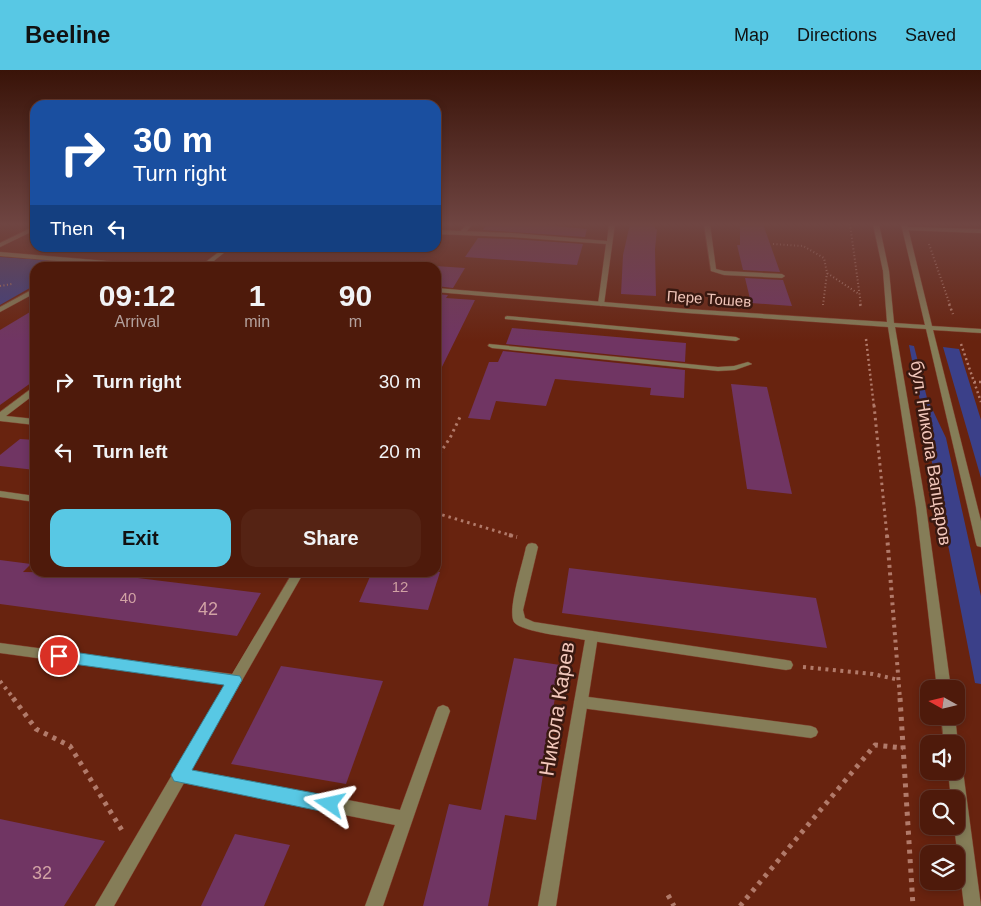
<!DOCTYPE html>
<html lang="en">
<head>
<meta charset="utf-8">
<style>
  :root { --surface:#4e1a0b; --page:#552314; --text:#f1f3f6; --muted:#b3a19d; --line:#65382c; --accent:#58c8e4 }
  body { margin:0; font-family:Helvetica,sans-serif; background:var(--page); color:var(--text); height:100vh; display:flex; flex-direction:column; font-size:19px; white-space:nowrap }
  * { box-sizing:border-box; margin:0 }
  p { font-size:16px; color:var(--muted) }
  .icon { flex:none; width:28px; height:28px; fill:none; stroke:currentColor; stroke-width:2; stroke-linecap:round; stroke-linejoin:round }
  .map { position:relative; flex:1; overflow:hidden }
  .sheet { position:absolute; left:30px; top:192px; width:411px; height:315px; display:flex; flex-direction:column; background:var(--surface); border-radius:15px; box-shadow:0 2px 8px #0003,0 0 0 1px var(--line) }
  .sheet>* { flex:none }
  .top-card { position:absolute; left:30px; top:30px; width:411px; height:152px; border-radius:15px; box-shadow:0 2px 8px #0003,0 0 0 1px var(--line); background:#1a4fa0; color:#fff; overflow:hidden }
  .needle { width:32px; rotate:278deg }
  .buttons { position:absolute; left:920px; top:610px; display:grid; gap:10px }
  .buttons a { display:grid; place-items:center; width:45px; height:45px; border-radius:10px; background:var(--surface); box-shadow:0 2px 8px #0003,0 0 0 1px var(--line); font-size:25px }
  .pin { position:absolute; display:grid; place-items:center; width:42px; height:42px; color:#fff; margin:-21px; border:2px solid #fff; border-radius:50%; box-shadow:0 1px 5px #0007 }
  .me { position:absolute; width:55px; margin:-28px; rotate:281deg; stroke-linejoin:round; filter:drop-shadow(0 0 4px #0008) }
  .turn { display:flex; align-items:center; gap:18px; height:105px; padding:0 20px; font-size:22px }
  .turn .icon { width:65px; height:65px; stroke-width:2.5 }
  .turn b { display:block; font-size:35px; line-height:42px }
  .then { display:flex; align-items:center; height:48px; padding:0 20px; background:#0003; gap:10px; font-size:19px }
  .eta { display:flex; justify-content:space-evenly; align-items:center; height:85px; text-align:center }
  .eta b { font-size:30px; font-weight:600; line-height:35px }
  .cta { display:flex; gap:10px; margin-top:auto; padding:10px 20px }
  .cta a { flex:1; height:58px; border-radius:15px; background:var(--accent); color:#111; font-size:20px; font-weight:600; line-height:58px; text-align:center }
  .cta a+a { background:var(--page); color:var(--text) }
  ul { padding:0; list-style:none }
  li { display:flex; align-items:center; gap:15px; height:70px; padding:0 20px }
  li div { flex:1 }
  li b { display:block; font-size:19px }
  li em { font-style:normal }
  header { display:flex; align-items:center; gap:30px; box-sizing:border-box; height:70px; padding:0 25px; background:var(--accent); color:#111 }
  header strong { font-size:24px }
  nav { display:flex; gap:28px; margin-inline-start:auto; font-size:18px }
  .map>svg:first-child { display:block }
  .green { fill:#3b4089 }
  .building { fill:#703563 }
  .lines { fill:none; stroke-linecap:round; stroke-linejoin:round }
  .service-casing { stroke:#81402e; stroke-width:1 }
  .minor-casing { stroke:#81402e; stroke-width:1 }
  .tertiary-casing { stroke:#81402e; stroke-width:1 }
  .path-far4 { stroke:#b17a6a; stroke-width:2; stroke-dasharray:1 2.5; stroke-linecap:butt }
  .path-far3 { stroke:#b17a6a; stroke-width:2.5; stroke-dasharray:2 3; stroke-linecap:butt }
  .path-far2 { stroke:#b17a6a; stroke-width:3; stroke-dasharray:2.5 4; stroke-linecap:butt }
  .path-far1 { stroke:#b17a6a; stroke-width:4; stroke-dasharray:3 4.5; stroke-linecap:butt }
  .path { stroke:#b17a6a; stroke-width:5; stroke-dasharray:4 5.5; stroke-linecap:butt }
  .service { fill:#857d58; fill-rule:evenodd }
  .minor { fill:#857d58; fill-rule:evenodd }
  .tertiary { fill:#857d58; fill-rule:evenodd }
  .route { fill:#58c8e4; stroke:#398294 }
  .labels { text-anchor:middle; stroke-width:5; stroke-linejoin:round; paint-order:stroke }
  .far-street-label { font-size:15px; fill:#f1c6ba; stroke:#391911 }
  .number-label { font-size:15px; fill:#d1a2a4 }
  .street-label { font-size:18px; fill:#f1c6ba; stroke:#391911 }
  .near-number-label { font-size:18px; fill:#d1a2a4 }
  .near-street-label { font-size:21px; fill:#f1c6ba; stroke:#391911 }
</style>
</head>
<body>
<header>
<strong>Beeline</strong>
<nav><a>Map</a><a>Directions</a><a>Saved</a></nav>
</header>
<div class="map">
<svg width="981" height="836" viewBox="0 0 981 836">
  <rect width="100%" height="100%" fill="#68230f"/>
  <g class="green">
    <path d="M0,187l74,5 -9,5 -30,1v17l-35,20z"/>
    <path d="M909,275l5,1 13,52 19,40 35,158v88l-6,-1z"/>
    <path d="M943,277l16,2 22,71v58z"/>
  </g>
  <g class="building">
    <path d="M487,154h47l53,5 -2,8 -102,-7z"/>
    <path d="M630,154h25v5h2l-2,20 1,47 -35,-2 2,-39z"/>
    <path d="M740,154h23l17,48 -37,-2 -6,-25h3z"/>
    <path d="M478,168l34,1 71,5 -6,21 -112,-8z"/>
    <path d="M436,196l29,2 -12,20 -17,-2z"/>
    <path d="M745,208l38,2 9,26 -41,-3z"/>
    <path d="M436,224l12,1 -2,3 29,2 -39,79z"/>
    <path d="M35,239v71l-35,25v-75z"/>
    <path d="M512,258l174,15 -1,19 -179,-18z"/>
    <path d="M503,281l182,19 -1,28 -34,-3 1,-7 -96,-9 -9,27 -50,-5 -6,19 -22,-2 21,-56h9z"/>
    <path d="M731,314l36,3 25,107 -45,-5z"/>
    <path d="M20,369l15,1v30l-35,-4v-11z"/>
    <path d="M0,490l31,4 -8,8 74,1 164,20 -24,43 -237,-32z"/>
    <path d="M569,498l247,30 11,50 -265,-35z"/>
    <path d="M372,502h68l-12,38 -69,-8z"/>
    <path d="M514,588l46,7 -24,155 -31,-5 -17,91h-65l26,-102 32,6z"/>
    <path d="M281,596l102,15 -37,103 -115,-20z"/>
    <path d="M0,749l105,22 -41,65h-64z"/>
    <path d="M235,764l55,11 -26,61h-63z"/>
  </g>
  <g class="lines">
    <g class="service-casing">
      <g id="service">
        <path d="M467,154h6l-8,9h-4l-1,-1z"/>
        <path d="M507,246l229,21 4,2 -4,2 -231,-22v-2z"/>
        <path d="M489,274l229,23 16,-1 14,-4 4,2 -17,6 -17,1 -226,-23 -4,-2z"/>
        <path d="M0,421l35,5v6l-35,-5z"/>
        <path d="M293,502h11l-64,112 -5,1 -235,-32v-10l232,31z"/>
        <path d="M592,561l194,29 5,1 2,4 -2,4 -5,1 -194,-29 -4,-2 -2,-3 2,-3z"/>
        <path d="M581,626l230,30 5,2 2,4 -2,4 -5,2 -230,-30 -5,-2 -2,-4 2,-4z"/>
      </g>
    </g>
    <g class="minor-casing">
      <g id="minor">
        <path d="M609,154h6l-11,80 -3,2 -3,-2 8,-60 -94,-7 -76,-3v-4l76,3 95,8z"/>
        <path d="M704,154h6l6,45 8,2 58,3 3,2 -3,2 -58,-3 -13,-4z"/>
        <path d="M906,157l75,2v4l-77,-3 -1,-1z"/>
        <path d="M224,178h6l-25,20h-7z"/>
        <path d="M83,190l5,1 -10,7h-8z"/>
        <path d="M35,218v5l-35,19v-5z"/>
        <path d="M32,318h3v6l-29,22 29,3v6l-35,-4v-9z"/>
        <path d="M532,473l4,1 2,3 -15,63 2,8 9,4 58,9 4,2 2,3 -42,270h-18l47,-266c-13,-3 -65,-8 -71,-18 -7,-12 9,-59 12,-75l2,-3z"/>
        <path d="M235,605l5,1 2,4 -51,90 209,40 36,-99 2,-4 5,-2 5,2 2,4 -67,195h-18l30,-81 -211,-42 -70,123h-19l135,-230z"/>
      </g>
    </g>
    <g class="tertiary-casing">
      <g id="tertiary">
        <path d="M873,154h6l10,47 5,52 31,2 -24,-101h6l25,102 49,3v4l-48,-3 48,191v26l-4,-1 -1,-3 -50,-214 -31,-2 31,180 25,182h-14l-21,-182 -28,-180 -201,-14 -251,-21v-4l251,21 200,13 -4,-51z"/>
        <path d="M35,156v4l-35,17v-4z"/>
        <path d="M0,182l166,14 3,2h-31l-138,-12z"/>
        <path d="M941,646h14l3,28 -2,4v-4h-12z"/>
        <path d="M956,695l4,1 3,5 18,135h-17l-10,-80h2v-27h-5l-3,-28h8z"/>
      </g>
    </g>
    <g class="path-far4">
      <path d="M850,154l11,81"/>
      <path d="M773,174l30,2 21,12 3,15 32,21"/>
      <path d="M929,174l21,61"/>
      <path d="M0,216l12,-2"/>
      <path d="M823,235l4,-32"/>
    </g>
    <g class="path-far3">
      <path d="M860,234l1,4"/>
      <path d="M949,234l4,10"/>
      <path d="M866,269l8,68"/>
      <path d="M961,274l20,58"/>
      <path d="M974,312h7"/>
    </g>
    <g class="path-far2">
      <path d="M874,335l13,131"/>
      <path d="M436,389l14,-21 11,-23"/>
      <path d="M436,443l77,23"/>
    </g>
    <g class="path-far1">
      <path d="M509,465l8,2"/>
      <path d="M887,465l13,164"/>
      <path d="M803,597l70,7 26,6"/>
      <path d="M0,611l14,18"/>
    </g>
    <g class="path">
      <path d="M13,628l23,31 34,17 53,86"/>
      <path d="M900,628l13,208"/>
      <path d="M668,825l6,11"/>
      <path d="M740,836l135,-161 28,3"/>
    </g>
    <use href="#service" class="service"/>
    <use href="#minor" class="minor"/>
    <use href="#tertiary" class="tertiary"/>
  </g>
  <linearGradient id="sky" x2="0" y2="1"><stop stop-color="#391308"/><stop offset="0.57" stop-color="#6f4542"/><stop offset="1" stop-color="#6f4542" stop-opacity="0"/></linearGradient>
  <rect width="981" height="271" fill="url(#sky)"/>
  <path class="route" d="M59,580l181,26 2,4 -50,90 138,26 6,3 3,5 -3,6 -6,3 -156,-32 -3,-6 3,-5 50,-85 -165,-23 -6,-2 -2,-4 2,-4z"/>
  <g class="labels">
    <g class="far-street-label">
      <text transform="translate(709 229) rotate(4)" y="5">Пере Тошев</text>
    </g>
    <g class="number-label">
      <text x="400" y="522">12</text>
      <text x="128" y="533">40</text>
    </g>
    <g class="street-label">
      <text transform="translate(931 383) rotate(81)" y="6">бул. Никола Вапцаров</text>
    </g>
    <g class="near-number-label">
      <text x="208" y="545">42</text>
      <text x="42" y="809">32</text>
    </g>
    <g class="near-street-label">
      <text transform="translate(557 639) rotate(-81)" y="7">Никола Карев</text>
    </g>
  </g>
</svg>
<div class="buttons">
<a><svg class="needle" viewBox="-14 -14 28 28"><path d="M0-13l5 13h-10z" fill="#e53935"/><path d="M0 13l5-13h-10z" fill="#b3a19d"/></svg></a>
<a><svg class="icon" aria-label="sound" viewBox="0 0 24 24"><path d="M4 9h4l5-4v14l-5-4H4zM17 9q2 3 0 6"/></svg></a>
<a><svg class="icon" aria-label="search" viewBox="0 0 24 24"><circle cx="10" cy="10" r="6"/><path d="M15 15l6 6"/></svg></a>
<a><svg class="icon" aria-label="layers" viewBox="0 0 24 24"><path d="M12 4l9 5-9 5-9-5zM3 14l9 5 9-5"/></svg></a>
</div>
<div class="pin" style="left:59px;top:586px;background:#d93025"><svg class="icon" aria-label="arrive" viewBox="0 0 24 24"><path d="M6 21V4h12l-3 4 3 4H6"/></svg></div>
<svg class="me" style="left:330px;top:734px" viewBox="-20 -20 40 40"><path d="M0-17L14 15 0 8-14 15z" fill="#58c8e4" stroke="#fff" stroke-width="4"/></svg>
<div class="top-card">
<div class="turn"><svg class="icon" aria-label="right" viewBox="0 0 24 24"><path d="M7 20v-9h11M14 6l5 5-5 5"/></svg><div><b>30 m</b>Turn right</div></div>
<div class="then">Then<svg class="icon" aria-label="left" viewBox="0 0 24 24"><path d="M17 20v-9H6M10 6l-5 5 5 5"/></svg></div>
</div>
<section class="sheet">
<div class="eta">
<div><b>09:12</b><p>Arrival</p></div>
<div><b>1</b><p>min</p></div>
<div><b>90</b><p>m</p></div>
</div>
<ul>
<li><svg class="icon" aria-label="right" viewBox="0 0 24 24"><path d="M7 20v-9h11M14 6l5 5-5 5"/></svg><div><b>Turn right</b></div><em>30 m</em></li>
<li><svg class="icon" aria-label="left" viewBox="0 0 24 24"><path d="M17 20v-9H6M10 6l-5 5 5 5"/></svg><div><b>Turn left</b></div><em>20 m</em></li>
</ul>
<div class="cta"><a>Exit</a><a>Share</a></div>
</section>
</div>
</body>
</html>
